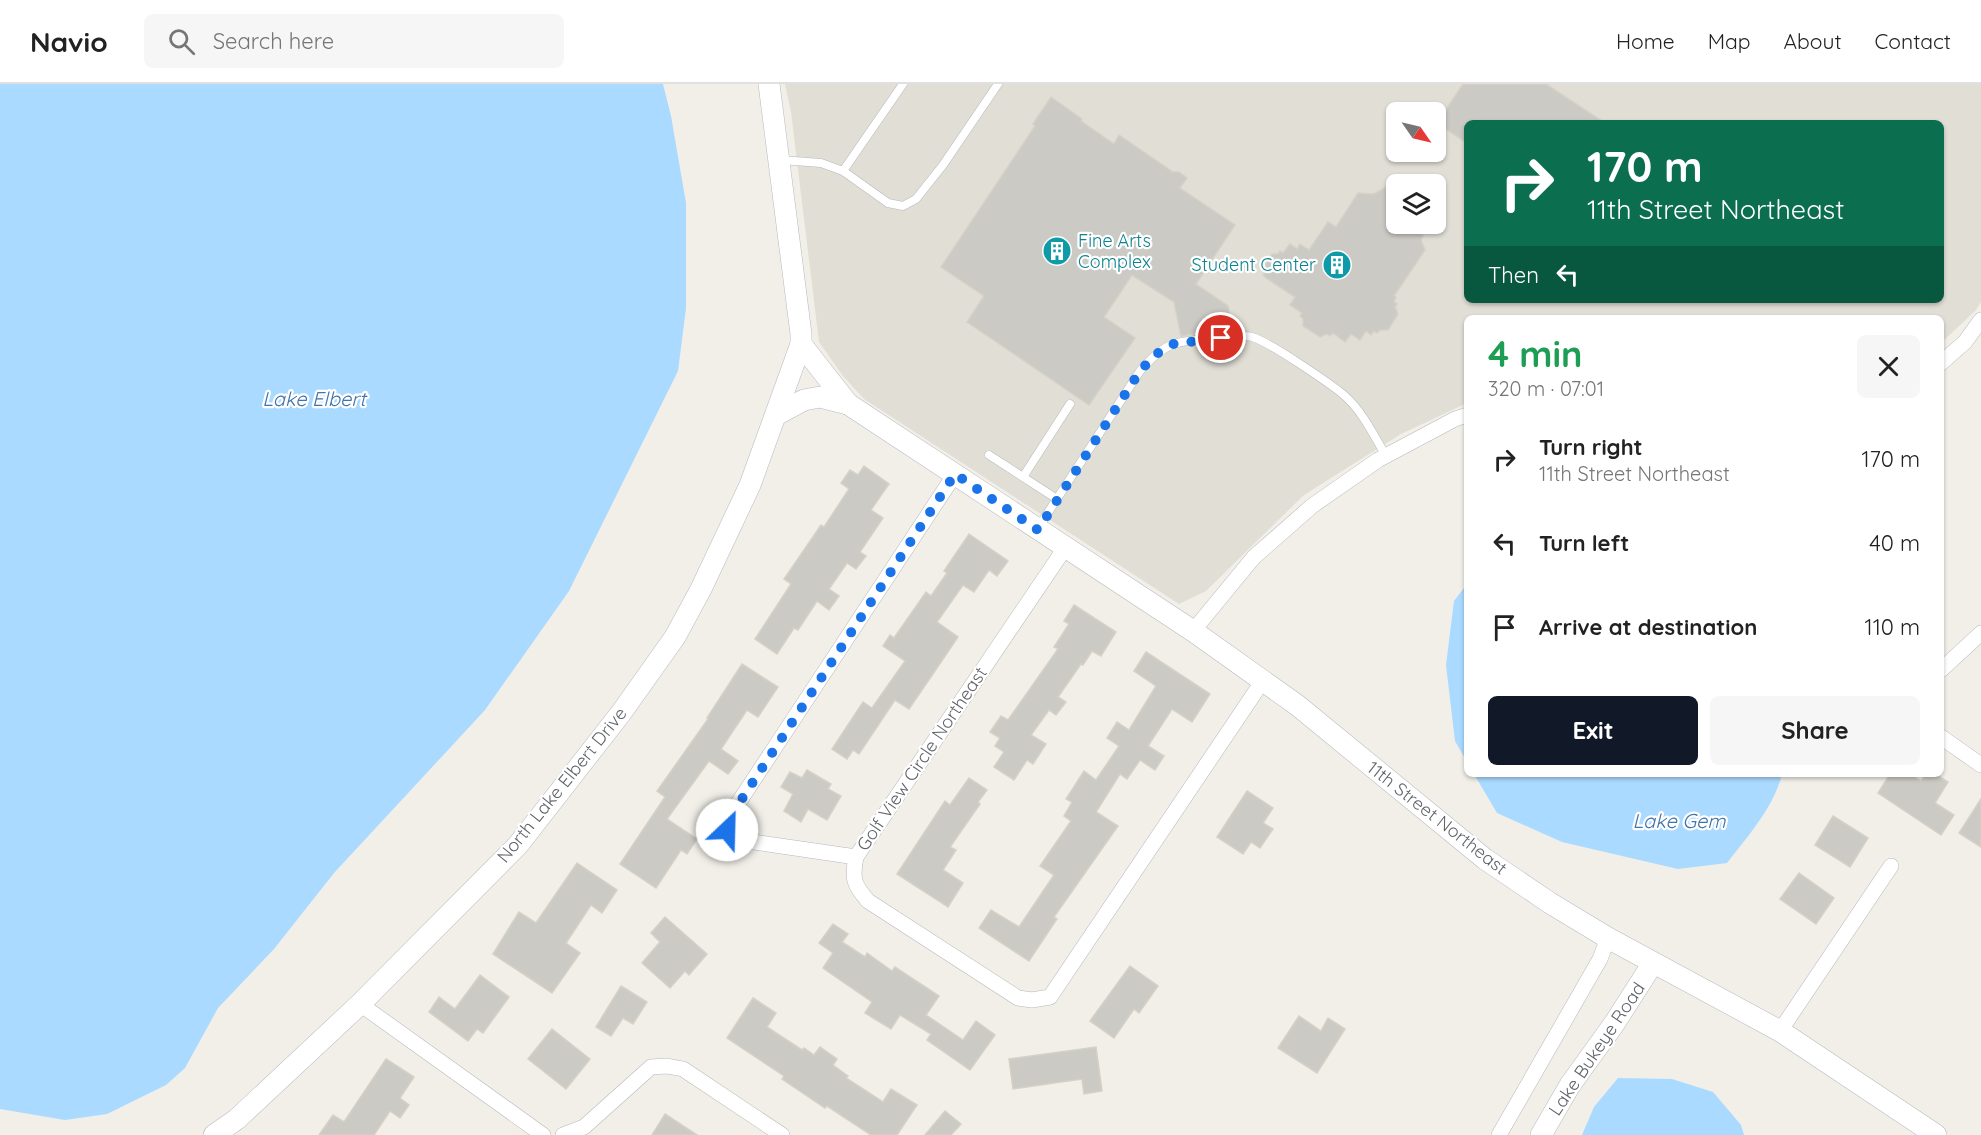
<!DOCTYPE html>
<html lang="en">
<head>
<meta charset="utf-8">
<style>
  :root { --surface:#fff; --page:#f6f6f6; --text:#222; --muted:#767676; --line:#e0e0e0; --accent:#111827 }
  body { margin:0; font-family:Quicksand,sans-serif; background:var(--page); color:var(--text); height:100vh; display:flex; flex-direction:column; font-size:22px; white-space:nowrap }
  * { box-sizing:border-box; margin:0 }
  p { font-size:20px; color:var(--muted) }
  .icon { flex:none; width:33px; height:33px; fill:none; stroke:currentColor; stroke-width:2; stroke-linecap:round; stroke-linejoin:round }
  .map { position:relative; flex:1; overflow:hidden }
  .details { position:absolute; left:1464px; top:231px; width:480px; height:462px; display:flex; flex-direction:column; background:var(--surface); border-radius:9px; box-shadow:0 2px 4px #0004 }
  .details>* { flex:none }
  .top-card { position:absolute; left:1464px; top:36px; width:480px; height:183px; border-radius:9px; box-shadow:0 2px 4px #0004; background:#0b6e4f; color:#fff; overflow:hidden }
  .needle { width:39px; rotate:124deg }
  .buttons { position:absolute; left:1386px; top:18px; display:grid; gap:12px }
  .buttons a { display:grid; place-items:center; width:60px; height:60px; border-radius:9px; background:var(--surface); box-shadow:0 2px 4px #0004; font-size:30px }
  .pin { position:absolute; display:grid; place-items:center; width:51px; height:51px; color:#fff; margin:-26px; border:3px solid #fff; border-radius:50%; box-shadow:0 2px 6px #0007 }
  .me { position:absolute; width:66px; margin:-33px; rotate:24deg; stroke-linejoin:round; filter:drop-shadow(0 0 4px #0008) }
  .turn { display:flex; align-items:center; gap:21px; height:126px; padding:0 24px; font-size:27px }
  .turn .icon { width:78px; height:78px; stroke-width:2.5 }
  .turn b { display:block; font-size:42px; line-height:51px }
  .then { display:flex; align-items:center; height:57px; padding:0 24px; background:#0003; gap:12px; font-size:22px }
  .round { display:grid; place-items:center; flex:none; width:63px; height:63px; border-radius:9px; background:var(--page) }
  .head { display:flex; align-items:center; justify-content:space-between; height:102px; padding:0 24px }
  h1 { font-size:36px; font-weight:800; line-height:45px; color:#1e9e55 }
  .action { display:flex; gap:12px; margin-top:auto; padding:12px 24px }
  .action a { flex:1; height:69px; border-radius:9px; background:var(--accent); color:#fff; font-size:24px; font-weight:800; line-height:69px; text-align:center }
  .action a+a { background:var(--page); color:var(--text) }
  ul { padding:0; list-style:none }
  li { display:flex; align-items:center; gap:18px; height:84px; padding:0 24px }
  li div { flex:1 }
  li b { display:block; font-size:22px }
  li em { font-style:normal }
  header { display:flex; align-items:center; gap:36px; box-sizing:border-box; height:84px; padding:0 30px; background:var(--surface); border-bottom:2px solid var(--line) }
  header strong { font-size:28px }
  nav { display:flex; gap:33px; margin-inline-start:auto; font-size:21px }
  .search { width:420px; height:54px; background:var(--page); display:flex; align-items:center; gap:15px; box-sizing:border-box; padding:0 21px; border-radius:9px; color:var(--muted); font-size:22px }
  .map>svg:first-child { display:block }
  .education { fill:#e1ded6; fill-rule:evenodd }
  .water { fill:#aadaff }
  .building { fill:#cccac5; stroke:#d6d1c6; stroke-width:1.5 }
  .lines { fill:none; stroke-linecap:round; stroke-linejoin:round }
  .lane-casing { stroke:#b5b8bc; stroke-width:9 }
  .street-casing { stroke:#b5b8bc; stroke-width:16 }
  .secondary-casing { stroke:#b6babf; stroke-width:22 }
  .lane { stroke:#fff; stroke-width:8 }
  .street { stroke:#fff; stroke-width:15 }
  .secondary { stroke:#fff; stroke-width:21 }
  .route { stroke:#1a73e8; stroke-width:10; stroke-dasharray:0 18 }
  .labels { text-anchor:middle; stroke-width:4.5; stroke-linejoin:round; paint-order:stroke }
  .culture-label { font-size:18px; fill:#0d838f; stroke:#fff; text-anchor:start }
  .street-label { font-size:18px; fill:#5f6368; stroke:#fff }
  .water-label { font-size:20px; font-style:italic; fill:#4174aa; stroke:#fff }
</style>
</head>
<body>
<header>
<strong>Navio</strong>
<div class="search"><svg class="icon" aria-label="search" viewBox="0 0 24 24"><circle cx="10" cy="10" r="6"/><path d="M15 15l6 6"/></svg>Search here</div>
<nav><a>Home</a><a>Map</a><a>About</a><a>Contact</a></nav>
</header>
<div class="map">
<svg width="1981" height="1051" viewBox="0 0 1981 1051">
  <rect width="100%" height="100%" fill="#f1efe8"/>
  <path class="education" d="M785,0h1196v218l-5,8 -35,33v-25h-474v85l-66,31 -97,61 -98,96 -27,13 -315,-205 -21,-23 -24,-34 -28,-230zM1396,28h40v40h-40zM1467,39h474v177h-474zM1396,100h40v40h-40z"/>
  <g class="water">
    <path d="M0,0h663l8,32 15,87v105l-8,63 -109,220 -84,119 -151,163 -60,76 -56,59 -33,60 -19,17 -59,29 -42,6 -65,-11z"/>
    <path d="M1467,500v178l-12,-21 -9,-76 8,-64z"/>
    <path d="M1474,690h308c-8,33 -34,62 -55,89l-49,6 -116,-27 -65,-29z"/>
    <path d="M1618,994l54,1 41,13 28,33 3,10h-162l12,-28z"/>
  </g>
  <g class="building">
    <path d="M1463,0h83l59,39h-138v20l-30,-20z"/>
    <path d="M1051,13l31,22 -1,2 33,23 5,-9 54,37h6l8,6 -7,10 55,37 -39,59 32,22 4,20 -51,10 -7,-34 -42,-27 -28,42 31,21 -46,67 -122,-83 17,-26 -43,-29 94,-141 -2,-2z"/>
    <path d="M1388,102l8,6v32h21l6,12 -2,4 4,10 -31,46 2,1 -2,5 3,2 -2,3 3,7 -10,16h-8l-3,3 -3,-2 -3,4 -5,-4 -6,9 -9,-6 -6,8 -12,-9 -3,3 -3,-2 -7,3 -17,-11v-7l-3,-3 2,-3 -12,-8 5,-8 -29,-19 -3,-3 3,-4 -2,-4 8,-13h6l2,-3 3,2 7,-9 7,5 3,-5 9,6 19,-28 8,5 22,-34 16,1z"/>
    <path d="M864,382l25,18 -18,26 12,8 -23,34 6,4 -10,13 -9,-6 -18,26 10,7 -10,14 -12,-9 -19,29 -4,-2 -17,26 -22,-15 36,-55 -7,-5 37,-54 3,2 25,-38 -8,-6 9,-13 8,5z"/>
    <path d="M969,450l39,27 -11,15 -8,-6 -15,22 -11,-7 -26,37 21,15 -21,31 -28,41 -14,-9 -36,54 -6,-4 -6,9 -15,-10 31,-47 9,6 33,-47 -22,-15 7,-11 4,3 32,-46 5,4 16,-23 -3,-2z"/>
    <path d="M1074,521l42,27 -15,24 -9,-5 -9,14 -2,-1 -23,33 8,5 -10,13 -7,-5 -18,25 15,9 -13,20 -6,-4 -13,20 -20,-13 10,-15 -9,-6 5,-8 -10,-6 11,-16 7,4 50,-71 -4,-2 15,-23 -5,-3z"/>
    <path d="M1146,568l64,42 -18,28 -20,-13 -24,37 16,10 -9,14 -15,-10 -13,19 -7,-5 -24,38 22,14 -64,91 3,2 -28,42 -50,-33 12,-18 28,17 35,-52 -14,-9 31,-45 -7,-5 8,-14 -6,-3 18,-28 12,9 23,-34 -12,-8 10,-16 12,8 27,-44 -22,-15z"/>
    <path d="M742,580l36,23 -20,30 -11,-7 -26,39 17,12 -10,13 -19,-13 -42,58 30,20 -10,15 -6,-4 -25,38 -36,-24 45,-67 -8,-6 51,-72 -1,-1z"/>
    <path d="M807,686l24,14 -3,5 13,7 -14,24 -19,-11 -7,13 -17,-11 9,-17 -12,-7 9,-15 12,6z"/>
    <path d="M1890,690h20l11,7 5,-7h9l13,8 -13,21 19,12 -13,20 -63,-42z"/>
    <path d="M969,694l18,12 -9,12 2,2 -30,43 6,3 -13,20 20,13 -15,24 -51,-33 48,-73 5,4z"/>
    <path d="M1247,707l26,17 -10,15 10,6 -13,19 -9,-6 -8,12 -26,-17z"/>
    <path d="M1981,715v48l-22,-14z"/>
    <path d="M1833,732l35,22 -18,29 -35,-22z"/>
    <path d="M577,779l40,27 -15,23 -11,-8 -25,38 14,10 -28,40 -59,-39 26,-42 17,11z"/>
    <path d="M1799,789l35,25 -18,26 -36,-25z"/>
    <path d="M665,833l42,37 -18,21 -4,-4 -15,17 -28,-25 18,-21 -9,-9z"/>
    <path d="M833,840l15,10 -6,8 23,15 2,-4 25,18 3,-4 44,29 -13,19 37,25 13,-19 19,14 -25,35 -43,-30 4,-6 -31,-19 -9,14 -26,-16 7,-11 -49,-34 10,-15 -14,-10z"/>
    <path d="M1130,882l28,20 -19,27 -5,-4 -20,29 -24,-17z"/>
    <path d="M480,891l29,22 -26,36 -6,-4 -9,12 -39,-29 10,-15 16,12z"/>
    <path d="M621,902l26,16 -14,22 -10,-6 -12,18 -15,-9z"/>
    <path d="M753,914l23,15 -9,14 35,23 2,-2 10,7 6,-8 17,12 -4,6 15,11 -2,2 37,24 8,-13 26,16 -20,30h-26l-44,-29 -2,2 -43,-29 2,-3 -57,-38z"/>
    <path d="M1299,932l22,15 7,-13 17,11 -28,44 -39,-25z"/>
    <path d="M552,945l38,30 -24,30 -38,-30z"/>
    <path d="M1096,963l6,44 -18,3 -2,-15 -69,10 -4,-30z"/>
    <path d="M386,975l28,18 -14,21 9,7 -9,13 -10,-7 -16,24h-55l14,-20 11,7z"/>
    <path d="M945,1027l16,13 -10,11h-26z"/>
    <path d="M665,1030l32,21h-45z"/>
  </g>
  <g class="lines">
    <g class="lane-casing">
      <g id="lane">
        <path d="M781,76l40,3 22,8 45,32 15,3 13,-7 27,-34 55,-81"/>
        <path d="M843,87l60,-87"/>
        <path d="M989,371l68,44"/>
        <path d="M1023,393l47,-73"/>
        <path d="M1038,444l102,-157c9,-10 18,-20 31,-26 12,-5 69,-11 81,-8 16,4 79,47 93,59 18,16 29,40 41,60"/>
      </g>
    </g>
    <g class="street-casing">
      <g id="street">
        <path d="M1941,279l24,-21 16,-22"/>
        <path d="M1065,464l-209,309c-4,21 -3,27 12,44l150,97 14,2 18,-3 212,-315"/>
        <path d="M1193,547l61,-74 58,-51 66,-46 77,-41 12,-4"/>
        <path d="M1941,586l40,-37"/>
        <path d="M1941,653l40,28"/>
        <path d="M856,773l-123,-18 -6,-9 4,-16 224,-340"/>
        <path d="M360,920l183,131"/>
        <path d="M1780,947l111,-165"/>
        <path d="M563,1051l21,-8 67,-60 16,-1 16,3 99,66"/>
        <path d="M1499,1051l101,-176 8,-21"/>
      </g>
    </g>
    <g class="secondary-casing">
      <g id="secondary">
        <path d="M801,260l47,60 345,227 104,74 188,154 65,44 58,35 172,93 156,104"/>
        <path d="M776,331l28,-15 16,-3 28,7"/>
        <path d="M214,1051l23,-16 123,-115 158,-159 103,-132 54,-76 26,-48 49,-104 51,-141v-10l-32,-250"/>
        <path d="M1541,1051l29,-50 44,-61 39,-61"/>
      </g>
    </g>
    <use href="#lane" class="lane"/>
    <use href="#street" class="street"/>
    <use href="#secondary" class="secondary"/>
  </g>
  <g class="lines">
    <path class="route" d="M727,746l5,-16 223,-340 83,56 102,-159 15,-16 18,-11 48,-6"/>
  </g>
  <defs>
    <g id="building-disc" transform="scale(1.5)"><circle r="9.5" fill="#0f9aa8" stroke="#fff"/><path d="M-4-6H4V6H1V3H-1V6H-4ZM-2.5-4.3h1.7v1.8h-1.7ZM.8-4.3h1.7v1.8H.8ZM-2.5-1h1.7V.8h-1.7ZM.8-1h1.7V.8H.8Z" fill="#fff"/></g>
  </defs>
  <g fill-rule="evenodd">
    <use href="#building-disc" x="1057" y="167"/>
    <use href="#building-disc" x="1337" y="181"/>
  </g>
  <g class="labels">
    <g class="culture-label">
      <text x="1078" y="163">Fine Arts<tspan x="1078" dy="21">Complex</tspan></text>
      <text x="1316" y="187" text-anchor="end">Student Center</text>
    </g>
    <g class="street-label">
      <text transform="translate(922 675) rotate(-56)" y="6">Golf View Circle Northeast</text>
      <text transform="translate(562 701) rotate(-51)" y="6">North Lake Elbert Drive</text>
      <text transform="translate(1437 734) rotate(38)" y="6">11th Street Northeast</text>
      <text transform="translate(1597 965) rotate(-56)" y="6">Lake Bukeye Road</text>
    </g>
    <g class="water-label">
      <text x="314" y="322">Lake Elbert</text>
      <text x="1679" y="744">Lake Gem</text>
    </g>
  </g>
</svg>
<div class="buttons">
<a><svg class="needle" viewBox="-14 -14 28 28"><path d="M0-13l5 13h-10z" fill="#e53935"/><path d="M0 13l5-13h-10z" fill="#767676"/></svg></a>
<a><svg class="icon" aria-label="layers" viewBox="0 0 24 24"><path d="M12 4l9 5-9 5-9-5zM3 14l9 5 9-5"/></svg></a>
</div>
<div class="pin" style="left:1221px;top:254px;background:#d93025"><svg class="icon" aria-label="arrive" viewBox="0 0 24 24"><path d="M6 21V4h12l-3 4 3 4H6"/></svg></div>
<svg class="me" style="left:727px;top:746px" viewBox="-20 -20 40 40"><circle r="19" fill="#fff"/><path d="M0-13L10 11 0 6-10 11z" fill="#1a73e8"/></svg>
<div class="top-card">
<div class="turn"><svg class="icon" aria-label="right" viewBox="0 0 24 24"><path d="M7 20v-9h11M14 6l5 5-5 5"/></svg><div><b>170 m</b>11th Street Northeast</div></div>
<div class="then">Then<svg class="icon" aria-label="left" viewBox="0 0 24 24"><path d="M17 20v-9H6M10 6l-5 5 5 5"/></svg></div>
</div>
<section class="details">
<div class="head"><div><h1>4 min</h1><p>320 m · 07:01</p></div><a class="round"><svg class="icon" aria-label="close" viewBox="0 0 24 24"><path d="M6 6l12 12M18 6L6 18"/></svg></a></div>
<ul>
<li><svg class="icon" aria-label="right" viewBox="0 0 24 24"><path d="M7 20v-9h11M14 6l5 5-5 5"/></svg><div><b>Turn right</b><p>11th Street Northeast</p></div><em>170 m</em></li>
<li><svg class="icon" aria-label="left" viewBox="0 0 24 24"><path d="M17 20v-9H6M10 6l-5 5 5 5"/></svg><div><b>Turn left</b></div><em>40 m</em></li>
<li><svg class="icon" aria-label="arrive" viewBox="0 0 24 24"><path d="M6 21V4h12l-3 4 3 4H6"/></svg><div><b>Arrive at destination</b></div><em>110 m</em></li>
</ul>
<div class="action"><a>Exit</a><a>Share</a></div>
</section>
</div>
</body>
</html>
